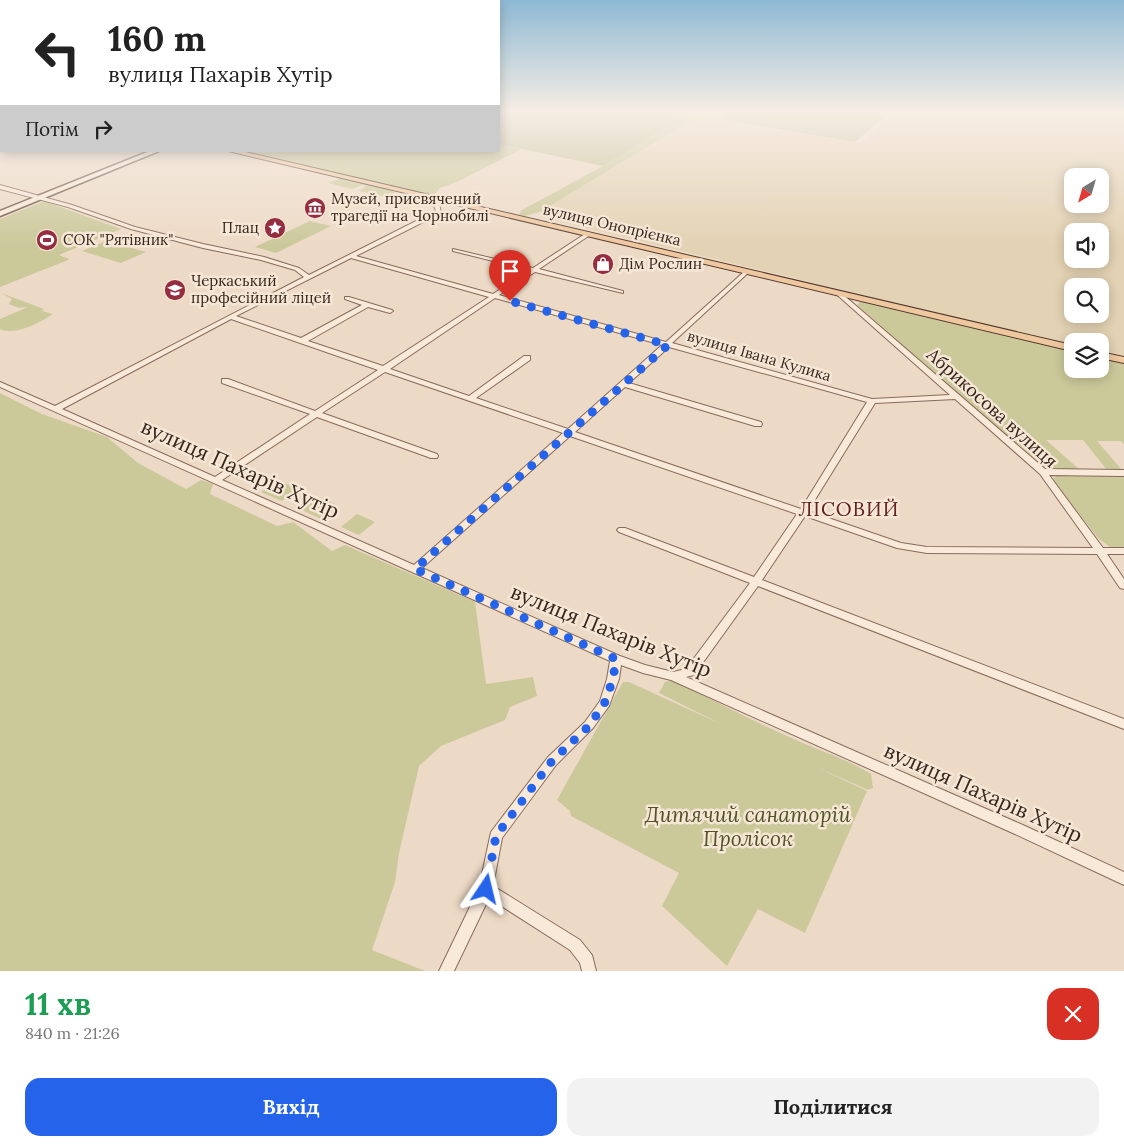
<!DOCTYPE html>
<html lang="uk">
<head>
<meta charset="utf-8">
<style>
  :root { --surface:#fff; --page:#f2f2f2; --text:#222; --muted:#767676; --accent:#2563eb }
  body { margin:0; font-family:Lora,serif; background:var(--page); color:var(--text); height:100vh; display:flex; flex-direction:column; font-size:19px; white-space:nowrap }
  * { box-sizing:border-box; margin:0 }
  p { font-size:16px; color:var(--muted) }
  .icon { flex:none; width:28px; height:28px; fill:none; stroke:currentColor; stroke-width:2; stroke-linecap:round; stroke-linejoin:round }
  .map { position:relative; height:971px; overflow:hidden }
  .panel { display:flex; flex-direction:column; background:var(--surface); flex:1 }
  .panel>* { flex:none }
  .banner { position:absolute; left:0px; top:0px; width:500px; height:152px; box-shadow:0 2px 12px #0003; background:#fff; color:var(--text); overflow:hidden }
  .needle { width:32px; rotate:217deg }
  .fabs { position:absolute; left:1064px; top:168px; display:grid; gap:10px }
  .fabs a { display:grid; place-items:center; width:45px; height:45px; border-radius:10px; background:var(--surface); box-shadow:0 2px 12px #0003; font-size:25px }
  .pin { position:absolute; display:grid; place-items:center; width:42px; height:42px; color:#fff; margin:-51px -21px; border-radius:50% 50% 50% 0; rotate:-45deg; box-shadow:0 0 5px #0007 }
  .pin .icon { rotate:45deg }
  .me { position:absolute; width:55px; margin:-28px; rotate:10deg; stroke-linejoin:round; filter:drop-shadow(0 0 4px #0008) }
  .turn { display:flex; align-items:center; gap:18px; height:105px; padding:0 25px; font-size:22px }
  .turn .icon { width:65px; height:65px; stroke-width:2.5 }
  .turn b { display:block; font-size:35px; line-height:42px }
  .then { display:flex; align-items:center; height:48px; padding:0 25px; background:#0003; gap:10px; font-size:19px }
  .round { display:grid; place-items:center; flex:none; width:52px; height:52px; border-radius:15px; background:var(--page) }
  .overview { display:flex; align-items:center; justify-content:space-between; height:85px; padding:0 25px }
  h1 { font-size:30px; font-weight:700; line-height:38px; color:#1e9e55 }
  .action { display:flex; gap:10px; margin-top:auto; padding:10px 25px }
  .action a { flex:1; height:58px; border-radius:15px; background:var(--accent); color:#fff; font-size:20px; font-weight:700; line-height:58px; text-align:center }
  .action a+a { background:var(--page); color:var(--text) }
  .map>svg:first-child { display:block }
  .farmland { fill:#e3d2b3; fill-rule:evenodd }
  .green { fill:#cbc89a }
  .cemetery { fill:#c0be98 }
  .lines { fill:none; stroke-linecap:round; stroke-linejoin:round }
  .street-casing { stroke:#886b5c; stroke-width:2 }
  .secondary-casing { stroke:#6a4d3f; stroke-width:3 }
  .primary-casing { stroke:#563b30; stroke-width:2 }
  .street { fill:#f8e9d9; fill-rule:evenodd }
  .secondary { fill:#f8e9d9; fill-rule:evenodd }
  .primary { fill:#efc89f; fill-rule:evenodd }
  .route { stroke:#2563eb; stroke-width:9; stroke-dasharray:0 16.2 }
  .labels { text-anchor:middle; stroke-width:5; stroke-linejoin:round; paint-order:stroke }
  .far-poi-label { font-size:15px; fill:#38271f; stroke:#f5e6d5; text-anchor:start }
  .far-street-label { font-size:15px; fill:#38271f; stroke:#f5e6d5 }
  .street-label { font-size:18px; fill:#38271f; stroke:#f5e6d5 }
  .quarter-label { font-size:20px; letter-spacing:1px; fill:#642220; stroke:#f5e6d5 }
  .near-street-label { font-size:21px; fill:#38271f; stroke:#f5e6d5 }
  .near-park-label { font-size:21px; font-style:italic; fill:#515426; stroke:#f5e6d5 }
</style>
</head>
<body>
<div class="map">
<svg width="1124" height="971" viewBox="0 0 1124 971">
  <rect width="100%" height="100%" fill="#eddac6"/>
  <path class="farmland" d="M900,111h224v247l-24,-6v-11h-28v4l-531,-128 -1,-5 156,-95 165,26zM1072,176h28v28h-28zM1072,231h28v28h-28zM1072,286h28v28h-28z"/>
  <g class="green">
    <path d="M686,115l10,2 -156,95 -16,4 -5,-2 3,-4 81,-44z"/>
    <path d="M499,144l23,5 -63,32 -19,7 -7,8 -195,-45h261z"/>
    <path d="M341,178l50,12 4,3 -4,5 -32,-7 8,-5 -5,-1 -10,4 -24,-6z"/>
    <path d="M44,201l77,28 -62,26 10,4 -1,1 -68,27v-68z"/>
    <path d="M310,221l21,5 -55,27 -21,-6z"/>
    <path d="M106,241l40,11 -25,11 -39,-12z"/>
    <path d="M1,293l43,16 -2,2 11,3c-14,9 -37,22 -53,15v-10l28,-12 -9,1 -10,-4 3,-5z"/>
    <path d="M861,301l211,50v18h28v-12l24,6v81l-3,-3h-24l25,29h-15l-24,-30h-37l34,30h-26l-12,-3 -185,-162z"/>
    <path d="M0,393l42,21 65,23 31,26 48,26 15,-9 12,4 -3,10 67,32 16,-4 39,29 13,-6 130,57 11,82 47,-7 4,19 -27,11 -5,13 -64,26 -22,20 -20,87 -4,29 -23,68 53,21h-425z"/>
    <path d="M1056,476h68v72l-14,-1 -11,-8 -47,-59z"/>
    <path d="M279,480l19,9 -16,12 -21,-9z"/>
    <path d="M319,497l16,7 4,6 -14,11 -23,-11z"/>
    <path d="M357,514l18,8 -16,13 -18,-8z"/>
    <path d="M672,680c38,18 76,39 115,56 28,13 58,22 84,38l2,14 -5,2 -54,-24 53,25 -62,142 -47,-24 -31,57 -65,-60 17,-33 -108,-57 -1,-5 -13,-11 66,-118h6l94,43 -64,-32 6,-11z"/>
  </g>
  <g class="cemetery">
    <path d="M499,111h185l-4,2 6,2 -83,51 -104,-22z"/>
    <path d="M729,111h162l-36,31 -136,-23z"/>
  </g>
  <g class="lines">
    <g class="street-casing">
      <path id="street" d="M0,185l72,20 63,22 68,17 61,13 35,11 10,7 127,-64 -3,-8 1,-4 3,-2 3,2 -1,4 2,10 -85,43 137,38 36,-24 -76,-19v-2l80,19 55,-36 2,1v2l-51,34 84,22v2l-88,-21 -36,23 167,47 80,-72 3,2 -1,1 -76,70 200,56 78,-4 -115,-102 5,-1 205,177 79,1v6l-75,-1 54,73h21v6h-17l17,25v10l-4,-1 -23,-34 -170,-1 -30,-5 -92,-32 -43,64 362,139v10l-366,-143 -64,89 -8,2 339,149 99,46v13l-109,-51 -344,-154 -28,-7 -22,-8 -2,14 -10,27 -16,22 -37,37 -54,73 -9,48 87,54 12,15 4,16h-14l-2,-8 -10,-13 -81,-52 -35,73h-15l40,-83 12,-56 57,-75 37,-35 15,-21 7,-22 3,-18 -610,-274v-5l55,24 249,-129 -9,-7 -34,-10 -58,-12 -72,-19 -63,-22 -68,-18zM351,258l138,39 -106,69 -75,-25 60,-34 22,6 3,-2 -1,-1 -43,-13h-4v2l17,6 -61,33 -65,-22zM495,298l167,47 -94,84 -92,-31 54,-38v-4h-6l-55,40 -79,-27zM231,319l147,51 -63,41 -87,-32h-6v4l88,31 -95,63 -153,-68zM669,347l198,55 -66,107 -226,-77 50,-45 130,39h6l1,-2 -1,-2 -132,-39zM385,372l178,61 -149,132 -192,-85 95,-63 114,41h6l1,-2 -1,-2 -115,-41zM955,399l85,75 53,74 -166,-1 -26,-4 -93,-32 67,-108zM570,436l227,78 -43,63 -129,-49h-6l-2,2 2,2 131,51 -64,86 -13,3 -28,-7 -25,-9 -198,-88z"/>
    </g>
    <g class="secondary-casing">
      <g id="secondary">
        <rect x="0" y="126" width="1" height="4"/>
        <path d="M150,151h9l-159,65v-5z"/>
      </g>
    </g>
    <g class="primary-casing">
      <g id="primary">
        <rect x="0" y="118" width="1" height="4"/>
        <path d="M228,151h13l831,194v6z"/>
        <path d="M1100,352l24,5v6l-24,-5z"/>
      </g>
    </g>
    <use href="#street" class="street"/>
    <use href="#secondary" class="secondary"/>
    <use href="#primary" class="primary"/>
  </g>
  <linearGradient id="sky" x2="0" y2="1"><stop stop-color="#8eb9d4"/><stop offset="0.45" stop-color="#f7eee5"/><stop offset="1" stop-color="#f7eee5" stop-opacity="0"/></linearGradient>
  <rect width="1124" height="247" fill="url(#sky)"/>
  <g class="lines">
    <path class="route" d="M486,889l10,-53 56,-75 38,-36 15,-23 8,-23 3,-20 -201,-90 253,-224 -158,-44"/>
  </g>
  <defs>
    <g id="museum-disc" transform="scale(1.125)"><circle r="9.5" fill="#952d41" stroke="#f5e6d5"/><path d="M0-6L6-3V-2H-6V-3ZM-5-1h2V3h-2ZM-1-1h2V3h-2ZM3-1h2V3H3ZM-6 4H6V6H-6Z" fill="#fff"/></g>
    <g id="sight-disc" transform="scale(1.125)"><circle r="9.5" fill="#952d41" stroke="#f5e6d5"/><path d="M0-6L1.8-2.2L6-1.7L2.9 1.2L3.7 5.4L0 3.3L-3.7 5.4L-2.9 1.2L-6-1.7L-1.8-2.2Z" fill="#fff"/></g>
    <g id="stadium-disc" transform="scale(1.125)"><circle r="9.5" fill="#952d41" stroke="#f5e6d5"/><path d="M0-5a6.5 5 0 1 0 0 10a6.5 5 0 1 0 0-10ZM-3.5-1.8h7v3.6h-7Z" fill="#fff"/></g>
    <g id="shop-disc" transform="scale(1.125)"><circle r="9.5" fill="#952d41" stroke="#f5e6d5"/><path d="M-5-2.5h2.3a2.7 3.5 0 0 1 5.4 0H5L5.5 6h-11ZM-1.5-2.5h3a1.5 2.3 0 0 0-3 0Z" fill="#fff"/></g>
    <g id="university-disc" transform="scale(1.125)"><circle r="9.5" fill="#952d41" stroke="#f5e6d5"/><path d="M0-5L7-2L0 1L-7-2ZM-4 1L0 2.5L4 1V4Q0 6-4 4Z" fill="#fff"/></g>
  </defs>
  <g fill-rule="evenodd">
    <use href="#museum-disc" x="315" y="208"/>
    <use href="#sight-disc" x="275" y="228"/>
    <use href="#stadium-disc" x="47" y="240"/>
    <use href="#shop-disc" x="603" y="264"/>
    <use href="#university-disc" x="175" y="290"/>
  </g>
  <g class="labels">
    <g class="far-poi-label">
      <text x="331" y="204">Музей, присвячений<tspan x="331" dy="17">трагедії на Чорнобилі</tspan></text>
      <text x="259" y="233" text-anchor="end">Плац</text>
      <text x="63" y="245">СОК "Рятівник"</text>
      <text x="619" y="269">Дім Рослин</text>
      <text x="191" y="286">Черкаський<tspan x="191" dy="17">професійний ліцей</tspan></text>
    </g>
    <g class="far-street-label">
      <text transform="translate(612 225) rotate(13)" y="5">вулиця Онопрієнка</text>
      <text transform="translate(759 356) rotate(16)" y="5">вулиця Івана Кулика</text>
    </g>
    <g class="street-label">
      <text transform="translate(992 408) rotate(42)" y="6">Абрикосова вулиця</text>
    </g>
    <g class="quarter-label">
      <text x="849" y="516">ЛІСОВИЙ</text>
    </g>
    <g class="near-street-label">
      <text transform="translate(240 469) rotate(24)" y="7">вулиця Пахарів Хутір</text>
      <text transform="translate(611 631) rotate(22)" y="7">вулиця Пахарів Хутір</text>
      <text transform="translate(983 793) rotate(24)" y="7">вулиця Пахарів Хутір</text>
    </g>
    <g class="near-park-label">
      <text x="748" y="822">Дитячий санаторій<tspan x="748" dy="24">Пролісок</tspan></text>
    </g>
  </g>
</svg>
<div class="fabs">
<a><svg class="needle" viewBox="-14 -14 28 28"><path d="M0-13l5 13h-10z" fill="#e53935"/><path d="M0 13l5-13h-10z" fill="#767676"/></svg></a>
<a><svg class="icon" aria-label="sound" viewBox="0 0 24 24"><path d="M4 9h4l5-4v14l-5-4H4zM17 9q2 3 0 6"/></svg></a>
<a><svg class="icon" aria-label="search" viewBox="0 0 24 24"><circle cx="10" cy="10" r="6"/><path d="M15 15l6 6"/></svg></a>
<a><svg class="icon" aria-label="layers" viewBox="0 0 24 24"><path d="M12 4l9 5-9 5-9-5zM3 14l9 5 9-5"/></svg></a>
</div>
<div class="pin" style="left:510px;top:301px;background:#d93025"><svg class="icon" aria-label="arrive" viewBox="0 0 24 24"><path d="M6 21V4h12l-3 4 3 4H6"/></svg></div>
<svg class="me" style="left:486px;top:889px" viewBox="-20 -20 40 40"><path d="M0-17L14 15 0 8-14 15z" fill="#2563eb" stroke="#fff" stroke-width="4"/></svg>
<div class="banner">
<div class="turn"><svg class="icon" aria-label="left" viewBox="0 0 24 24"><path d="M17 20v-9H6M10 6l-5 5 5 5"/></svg><div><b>160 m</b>вулиця Пахарів Хутір</div></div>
<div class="then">Потім<svg class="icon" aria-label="right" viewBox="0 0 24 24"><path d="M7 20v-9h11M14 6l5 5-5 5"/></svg></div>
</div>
</div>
<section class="panel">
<div class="overview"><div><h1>11 хв</h1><p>840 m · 21:26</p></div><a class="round" style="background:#d93025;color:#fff"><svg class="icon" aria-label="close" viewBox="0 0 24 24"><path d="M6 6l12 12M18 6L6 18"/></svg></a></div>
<div class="action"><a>Вихід</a><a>Поділитися</a></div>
</section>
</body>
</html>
